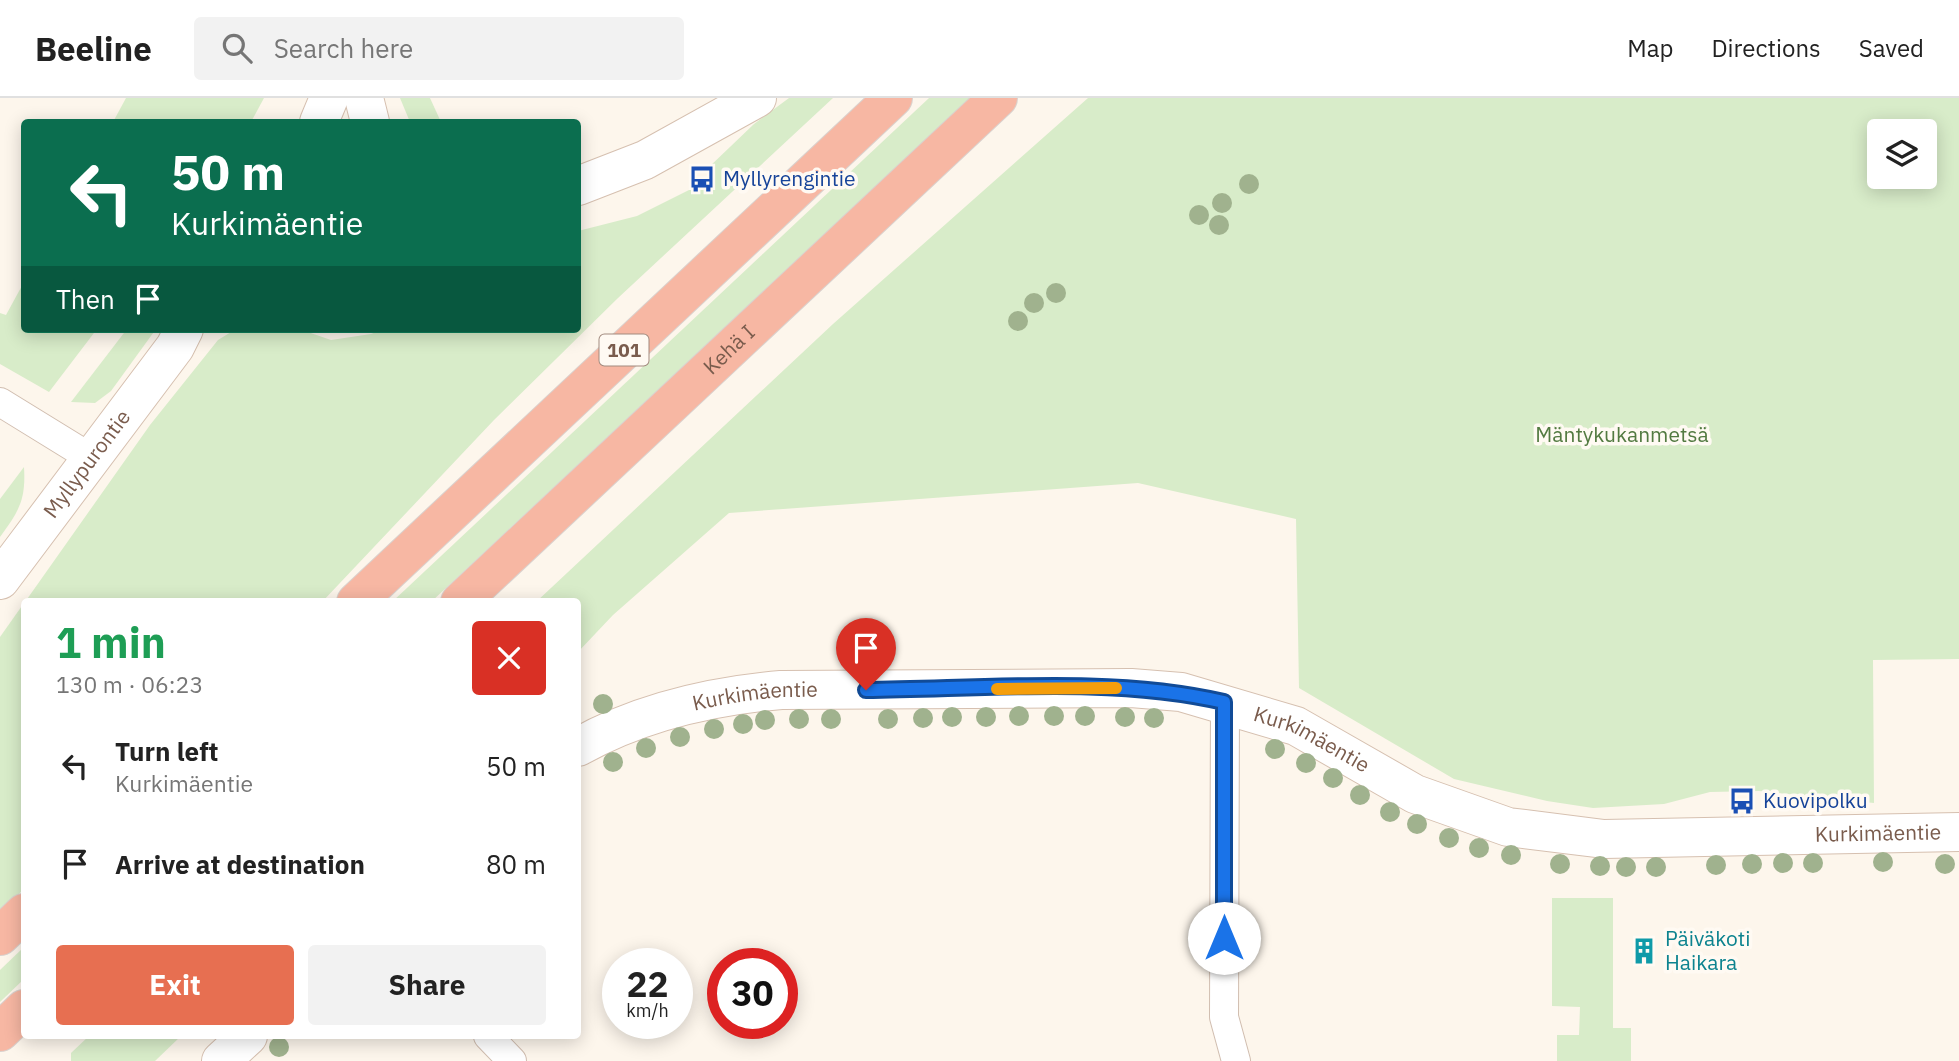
<!DOCTYPE html>
<html lang="en">
<head>
<meta charset="utf-8">
<style>
  :root { --surface:#fff; --page:#f2f2f2; --text:#222; --muted:#767676; --line:#e0e0e0; --accent:#e76f51 }
  body { margin:0; font-family:"IBM Plex Sans",sans-serif; background:var(--page); color:var(--text); height:100vh; display:flex; flex-direction:column; font-size:26px; white-space:nowrap }
  * { box-sizing:border-box; margin:0 }
  p { font-size:23px; color:var(--muted) }
  .icon { flex:none; width:38px; height:38px; fill:none; stroke:currentColor; stroke-width:2; stroke-linecap:round; stroke-linejoin:round }
  .map { position:relative; flex:1; overflow:hidden }
  .side { position:absolute; left:21px; top:500px; width:560px; height:441px; display:flex; flex-direction:column; background:var(--surface); border-radius:7px; box-shadow:0 4px 18px #0003 }
  .side>* { flex:none }
  .hud { position:absolute; left:21px; top:21px; width:560px; height:214px; border-radius:7px; box-shadow:0 4px 18px #0003; background:#0b6e4f; color:#fff; overflow:hidden }
  .tools { position:absolute; left:1867px; top:21px; display:grid; gap:14px }
  .tools a { display:grid; place-items:center; width:70px; height:70px; border-radius:7px; background:var(--surface); box-shadow:0 4px 18px #0003; font-size:35px }
  .speed { position:absolute; left:602px; top:850px; display:flex; gap:14px; font-size:35px; font-weight:700; text-align:center }
  .speed>* { display:grid; place-content:center; width:91px; height:91px; border-radius:50%; background:var(--surface); box-shadow:0 4px 18px #0003; line-height:1 }
  .speed small { font-size:18px; font-weight:400 }
  .speed .limit { border:10px solid #d22; background:#fff; color:#111 }
  .pin { position:absolute; display:grid; place-items:center; width:60px; height:60px; color:#fff; margin:-72px -30px; border-radius:50% 50% 50% 0; rotate:-45deg; box-shadow:0 0 7px #0007 }
  .pin .icon { rotate:45deg }
  .me { position:absolute; width:77px; margin:-38px; rotate:0deg; stroke-linejoin:round; filter:drop-shadow(0 0 5px #0008) }
  .turn { display:flex; align-items:center; gap:24px; height:147px; padding:0 35px; font-size:32px }
  .turn .icon { width:91px; height:91px; stroke-width:2.5 }
  .turn b { display:block; font-size:49px; line-height:60px }
  .then { display:flex; align-items:center; height:66px; padding:0 35px; background:#0003; gap:14px; font-size:26px }
  .round { display:grid; place-items:center; flex:none; width:74px; height:74px; border-radius:7px; background:var(--page) }
  .headline { display:flex; align-items:center; justify-content:space-between; height:119px; padding:0 35px }
  h1 { font-size:42px; font-weight:800; line-height:52px; color:#1e9e55 }
  .button { display:flex; gap:14px; margin-top:auto; padding:14px 35px }
  .button a { flex:1; height:80px; border-radius:7px; background:var(--accent); color:#fff; font-size:28px; font-weight:800; line-height:80px; text-align:center }
  .button a+a { background:var(--page); color:var(--text) }
  ul { padding:0; list-style:none }
  li { display:flex; align-items:center; gap:21px; height:98px; padding:0 35px }
  li div { flex:1 }
  li b { display:block; font-size:26px }
  li em { font-style:normal }
  header { display:flex; align-items:center; gap:42px; box-sizing:border-box; height:98px; padding:0 35px; background:var(--surface); border-bottom:2px solid var(--line) }
  header strong { font-size:33px }
  nav { display:flex; gap:38px; margin-inline-start:auto; font-size:24px }
  .search { width:490px; height:63px; background:var(--page); display:flex; align-items:center; gap:18px; box-sizing:border-box; padding:0 24px; border-radius:7px; color:var(--muted); font-size:26px }
  .map>svg:first-child { display:block }
  .green { fill:#d8ecc9; fill-rule:evenodd }
  .lines { fill:none; stroke-linecap:round; stroke-linejoin:round }
  .street-casing { stroke:#d1beb0; stroke-width:30 }
  .secondary-casing { stroke:#d6c0b0; stroke-width:40 }
  .highway-casing { stroke:#dad1cd; stroke-width:40 }
  .street { stroke:#fff; stroke-width:28 }
  .secondary { stroke:#fff; stroke-width:38 }
  .highway { stroke:#f7b7a3; stroke-width:38 }
  .tree { fill:#a0b28e }
  .route-casing { stroke:#114b97; stroke-width:18 }
  .route { stroke:#1a73e8; stroke-width:12 }
  .slow { stroke:#f59e0b; stroke-width:12 }
  .labels { text-anchor:middle; stroke-width:7; stroke-linejoin:round; paint-order:stroke }
  .shield { fill:#fffaf3; stroke:#a28b7f; stroke-width:2 }
  .shield-label { font-size:19px; font-weight:bold; fill:#7a5c4d }
  .transit-label { font-size:21px; fill:#164399; stroke:#fffaf3; text-anchor:start }
  .street-label { font-size:21px; fill:#7a5c4d; stroke:#fffaf3 }
  .park-label { font-size:21px; fill:#537a41; stroke:#fffaf3 }
  .culture-label { font-size:21px; fill:#0d838f; stroke:#fffaf3; text-anchor:start }
</style>
</head>
<body>
<header>
<strong>Beeline</strong>
<div class="search"><svg class="icon" aria-label="search" viewBox="0 0 24 24"><circle cx="10" cy="10" r="6"/><path d="M15 15l6 6"/></svg>Search here</div>
<nav><a>Map</a><a>Directions</a><a>Saved</a></nav>
</header>
<div class="map">
<svg width="1959" height="963" viewBox="0 0 1959 963">
  <rect width="100%" height="100%" fill="#fdf6ec"/>
  <g class="green">
    <path d="M126,0h138l-13,24h-138z"/>
    <path d="M400,0h30l11,24h-31z"/>
    <path d="M789,0h44l-215,200 -124,122 -172,182h-297l125,-177 68,-85 18,-11h63l32,11 40,-6 13,-5h194v-98l59,-15 76,-38 -5,-10 46,-44z"/>
    <path d="M929,0h41l-539,504h-39z"/>
    <path d="M1088,0h871v561l-86,1 1,143 -115,-12 -49,1 -46,12 -71,4 -46,-7 -93,-22 -155,-91 -3,-169 -158,-36 -409,30 -116,102 -35,37v-50h-42l297,-278zM1880,33h45v46h-45z"/>
    <path d="M24,184v47h73l-48,63 -49,-28v-51l6,2z"/>
    <path d="M127,231h29l-45,62 -16,12 -24,-1z"/>
    <path d="M24,369c2,33 -5,44 -24,70v-38z"/>
    <path d="M24,505v286l-24,23v-275z"/>
    <path d="M1552,800h61v130h18v33h-74v-26h22l1,-28 -28,-1z"/>
    <path d="M24,849v32l-24,23v-32z"/>
    <path d="M89,938h92l-26,25h-84v-8z"/>
  </g>
  <g class="lines">
    <g class="street-casing">
      <g id="street">
        <path d="M0,304l91,56"/>
        <path d="M1225,605l-1,314 12,44"/>
        <path d="M488,938l24,25"/>
      </g>
    </g>
    <g class="secondary-casing">
      <g id="secondary">
        <path d="M364,0l6,24"/>
        <path d="M319,24l10,-24"/>
        <path d="M578,88l67,-26 112,-62"/>
        <path id="s1" d="M0,482l175,-233 9,-18"/>
        <path id="s2" d="M578,649c61,-34 134,-51 203,-57l350,-2 50,4 115,34 119,68 93,33 96,12 355,-7"/>
        <path d="M221,963l27,-25"/>
      </g>
    </g>
    <g class="highway-casing">
      <g id="highway">
        <path d="M356,504l537,-504"/>
        <path id="s3" d="M460,504l538,-504"/>
        <path d="M0,838l24,-23"/>
        <path d="M0,934l24,-23"/>
      </g>
    </g>
    <use href="#street" class="street"/>
    <use href="#secondary" class="secondary"/>
    <use href="#highway" class="highway"/>
  </g>
  <g class="tree">
    <circle cx="1249" cy="86" r="10"/>
    <circle cx="1222" cy="105" r="10"/>
    <circle cx="1199" cy="117" r="10"/>
    <circle cx="1219" cy="127" r="10"/>
    <circle cx="1056" cy="195" r="10"/>
    <circle cx="1034" cy="205" r="10"/>
    <circle cx="1018" cy="223" r="10"/>
    <circle cx="603" cy="606" r="10"/>
    <circle cx="1019" cy="618" r="10"/>
    <circle cx="1054" cy="618" r="10"/>
    <circle cx="1085" cy="618" r="10"/>
    <circle cx="952" cy="619" r="10"/>
    <circle cx="986" cy="619" r="10"/>
    <circle cx="1125" cy="619" r="10"/>
    <circle cx="923" cy="620" r="10"/>
    <circle cx="1154" cy="620" r="10"/>
    <circle cx="799" cy="621" r="10"/>
    <circle cx="831" cy="621" r="10"/>
    <circle cx="888" cy="621" r="10"/>
    <circle cx="765" cy="622" r="10"/>
    <circle cx="743" cy="626" r="10"/>
    <circle cx="714" cy="631" r="10"/>
    <circle cx="680" cy="639" r="10"/>
    <circle cx="646" cy="650" r="10"/>
    <circle cx="1275" cy="651" r="10"/>
    <circle cx="613" cy="664" r="10"/>
    <circle cx="1306" cy="665" r="10"/>
    <circle cx="1333" cy="680" r="10"/>
    <circle cx="1360" cy="697" r="10"/>
    <circle cx="1390" cy="714" r="10"/>
    <circle cx="1417" cy="726" r="10"/>
    <circle cx="1449" cy="740" r="10"/>
    <circle cx="1479" cy="750" r="10"/>
    <circle cx="1511" cy="757" r="10"/>
    <circle cx="1883" cy="764" r="10"/>
    <circle cx="1783" cy="765" r="10"/>
    <circle cx="1813" cy="765" r="10"/>
    <circle cx="1560" cy="766" r="10"/>
    <circle cx="1752" cy="766" r="10"/>
    <circle cx="1945" cy="766" r="10"/>
    <circle cx="1716" cy="767" r="10"/>
    <circle cx="1600" cy="768" r="10"/>
    <circle cx="1626" cy="769" r="10"/>
    <circle cx="1656" cy="769" r="10"/>
    <circle cx="279" cy="949" r="10"/>
  </g>
  <g class="lines">
    <g class="route-casing">
      <path id="route" d="M866,592c115,-1 247,-14 358,12v236"/>
    </g>
    <use href="#route" class="route"/>
    <path class="slow" d="M997,591l119,-1"/>
  </g>
  <defs>
    <g id="bus-bare" transform="scale(2.1)"><path d="M-5-6H5V4H4V6H2V4H-2V6H-4V4H-5ZM-3.5-4V0h7V-4ZM-3.5 1.2v1.5H-2V1.2ZM2 1.2v1.5H3.5V1.2Z" fill="#1a4fb4" stroke="#fffaf3" stroke-width="2.5" paint-order="stroke"/></g>
    <g id="building-bare" transform="scale(2.1)"><path d="M-4-6H4V6H1V3H-1V6H-4ZM-2.5-4.3h1.7v1.8h-1.7ZM.8-4.3h1.7v1.8H.8ZM-2.5-1h1.7V.8h-1.7ZM.8-1h1.7V.8H.8Z" fill="#0f9aa8" stroke="#fffaf3" stroke-width="2.5" paint-order="stroke"/></g>
  </defs>
  <g fill-rule="evenodd">
    <use href="#bus-bare" x="702" y="81"/>
    <use href="#bus-bare" x="1742" y="703"/>
    <use href="#building-bare" x="1644" y="853"/>
  </g>
  <g class="labels">
    <rect class="shield" x="599.5" y="236.5" width="49" height="31" rx="5"/>
    <g class="shield-label">
      <text x="624" y="259">101</text>
    </g>
    <g class="transit-label">
      <text x="723" y="88">Myllyrengintie</text>
      <text x="1763" y="710">Kuovipolku</text>
    </g>
    <g class="street-label">
      <text dy="7" stroke="none"><textPath href="#s3" startOffset="369">Kehä I</textPath></text>
      <text dy="7" stroke="none"><textPath href="#s1" startOffset="145">Myllypurontie</textPath></text>
      <text dy="7" stroke="none"><textPath href="#s2" startOffset="186">Kurkimäentie</textPath></text>
      <text dy="7" stroke="none"><textPath href="#s2" startOffset="752">Kurkimäentie</textPath></text>
      <text dy="7" stroke="none"><textPath href="#s2" startOffset="1339">Kurkimäentie</textPath></text>
    </g>
    <g class="park-label">
      <text x="1622" y="344">Mäntykukanmetsä</text>
    </g>
    <g class="culture-label">
      <text x="1665" y="848">Päiväkoti<tspan x="1665" dy="24">Haikara</tspan></text>
    </g>
  </g>
</svg>
<div class="tools">
<a><svg class="icon" aria-label="layers" viewBox="0 0 24 24"><path d="M12 4l9 5-9 5-9-5zM3 14l9 5 9-5"/></svg></a>
</div>
<div class="speed"><div>22<small>km/h</small></div><div class="limit">30</div></div>
<div class="pin" style="left:866px;top:592px;background:#d93025"><svg class="icon" aria-label="arrive" viewBox="0 0 24 24"><path d="M6 21V4h12l-3 4 3 4H6"/></svg></div>
<svg class="me" style="left:1224px;top:840px" viewBox="-20 -20 40 40"><circle r="19" fill="#fff"/><path d="M0-13L10 11 0 6-10 11z" fill="#1a73e8"/></svg>
<div class="hud">
<div class="turn"><svg class="icon" aria-label="left" viewBox="0 0 24 24"><path d="M17 20v-9H6M10 6l-5 5 5 5"/></svg><div><b>50 m</b>Kurkimäentie</div></div>
<div class="then">Then<svg class="icon" aria-label="arrive" viewBox="0 0 24 24"><path d="M6 21V4h12l-3 4 3 4H6"/></svg></div>
</div>
<section class="side">
<div class="headline"><div><h1>1 min</h1><p>130 m · 06:23</p></div><a class="round" style="background:#d93025;color:#fff"><svg class="icon" aria-label="close" viewBox="0 0 24 24"><path d="M6 6l12 12M18 6L6 18"/></svg></a></div>
<ul>
<li><svg class="icon" aria-label="left" viewBox="0 0 24 24"><path d="M17 20v-9H6M10 6l-5 5 5 5"/></svg><div><b>Turn left</b><p>Kurkimäentie</p></div><em>50 m</em></li>
<li><svg class="icon" aria-label="arrive" viewBox="0 0 24 24"><path d="M6 21V4h12l-3 4 3 4H6"/></svg><div><b>Arrive at destination</b></div><em>80 m</em></li>
</ul>
<div class="button"><a>Exit</a><a>Share</a></div>
</section>
</div>
</body>
</html>
